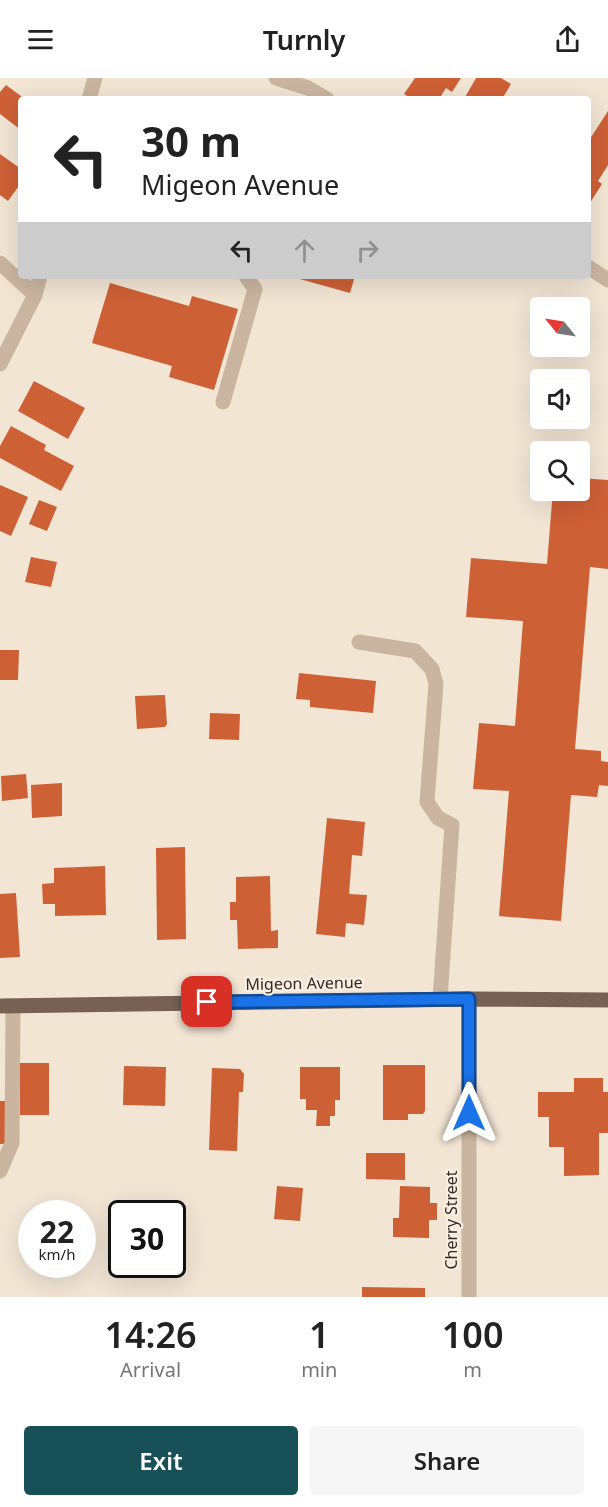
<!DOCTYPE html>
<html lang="en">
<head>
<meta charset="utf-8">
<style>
  :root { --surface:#fff; --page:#f6f6f6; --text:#222; --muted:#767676; --accent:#175157 }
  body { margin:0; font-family:"Noto Sans",sans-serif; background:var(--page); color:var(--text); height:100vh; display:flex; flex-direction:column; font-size:22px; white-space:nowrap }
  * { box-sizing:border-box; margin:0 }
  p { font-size:20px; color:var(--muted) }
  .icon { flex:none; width:33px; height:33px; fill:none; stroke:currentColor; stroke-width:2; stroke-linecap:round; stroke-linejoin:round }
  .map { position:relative; height:1219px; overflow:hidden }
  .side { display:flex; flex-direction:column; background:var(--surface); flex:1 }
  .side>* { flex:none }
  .hud { position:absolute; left:18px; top:18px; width:573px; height:183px; border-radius:6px; box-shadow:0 6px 24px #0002; background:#fff; color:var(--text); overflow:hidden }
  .needle { width:39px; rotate:300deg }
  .buttons { position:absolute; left:530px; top:219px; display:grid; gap:12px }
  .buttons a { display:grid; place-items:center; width:60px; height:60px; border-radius:6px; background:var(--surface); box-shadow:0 6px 24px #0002; font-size:30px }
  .speed { position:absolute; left:18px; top:1122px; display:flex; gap:12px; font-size:30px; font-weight:700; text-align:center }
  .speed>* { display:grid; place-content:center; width:78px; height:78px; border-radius:50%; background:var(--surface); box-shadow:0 6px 24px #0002; line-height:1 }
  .speed small { font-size:15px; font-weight:400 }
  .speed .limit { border:3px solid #111; border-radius:9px; background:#fff; color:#111 }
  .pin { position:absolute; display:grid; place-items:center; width:51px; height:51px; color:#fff; margin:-26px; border-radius:12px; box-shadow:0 3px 9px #0006 }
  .me { position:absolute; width:66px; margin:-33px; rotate:0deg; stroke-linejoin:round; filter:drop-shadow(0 0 4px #0008) }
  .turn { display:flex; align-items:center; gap:21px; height:126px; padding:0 24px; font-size:27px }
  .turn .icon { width:78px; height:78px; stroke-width:2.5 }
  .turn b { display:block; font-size:42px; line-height:51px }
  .lanes { display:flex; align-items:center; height:57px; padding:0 24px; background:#0003; justify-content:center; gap:30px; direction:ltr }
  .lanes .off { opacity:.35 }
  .eta { display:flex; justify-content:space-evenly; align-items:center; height:102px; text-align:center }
  .eta b { font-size:36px; font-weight:600; line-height:42px }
  .action { display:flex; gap:12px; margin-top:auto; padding:12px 24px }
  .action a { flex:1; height:69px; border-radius:6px; background:var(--accent); color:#fff; font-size:24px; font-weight:600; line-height:69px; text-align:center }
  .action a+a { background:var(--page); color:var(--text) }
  header { display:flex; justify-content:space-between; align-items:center; height:78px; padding:0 24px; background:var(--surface); font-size:27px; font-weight:600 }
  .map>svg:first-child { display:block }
  .building { fill:#ce6036 }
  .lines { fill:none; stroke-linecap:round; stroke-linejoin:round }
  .minor { stroke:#cab5a0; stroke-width:15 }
  .major { stroke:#776154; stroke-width:15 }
  .route-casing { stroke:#114b97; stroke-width:15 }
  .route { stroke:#1a73e8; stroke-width:10 }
  .labels { text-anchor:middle; stroke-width:4.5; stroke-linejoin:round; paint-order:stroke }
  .street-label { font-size:16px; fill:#332924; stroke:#faefe1 }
</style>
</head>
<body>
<header><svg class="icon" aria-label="menu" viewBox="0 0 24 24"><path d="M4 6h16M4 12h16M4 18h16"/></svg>Turnly<svg class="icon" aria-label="share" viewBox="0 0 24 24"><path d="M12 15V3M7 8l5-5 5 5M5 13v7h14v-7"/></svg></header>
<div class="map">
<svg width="608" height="1219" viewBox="0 0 608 1219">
  <rect width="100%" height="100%" fill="#f2e5d4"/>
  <g class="building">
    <path d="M415,0h46l-9,14 -6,-4 -7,11h-27l-8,-5z"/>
    <path d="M476,0h25l10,6 -9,15h-38z"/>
    <path d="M6,7l19,14h-4v31l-21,-16v-22z"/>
    <path d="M608,33v54l-10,16 4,3 -14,22v-64z"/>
    <path d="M0,76l21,15v14l-13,18 -8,-6z"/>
    <path d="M289,198h66l-5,17z"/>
    <path d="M110,205l79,23 3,-10 46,13 -24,81 -45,-13 3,-11 -80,-23z"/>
    <path d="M34,303l51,27 -17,31 -50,-28z"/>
    <path d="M11,348l35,19 -2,5 30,16 -13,25 -61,-33v-12z"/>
    <path d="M579,400l29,2v89l-18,-2 -15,182 26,2v10l7,1v24l-9,-1 -2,12 -26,-2 -10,126 -62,-5 10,-125 -36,-2 6,-66 36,3 8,-105 -57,-4 5,-59 76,6 6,-74h26z"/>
    <path d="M0,407l28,12 -17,39 -11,-5z"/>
    <path d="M39,422l18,7 -10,24 -18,-7z"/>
    <path d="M31,479l26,5 -6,25 -26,-5z"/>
    <path d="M0,572h19l-1,30h-18z"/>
    <path d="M299,595l77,8 -3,32 -63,-6v-7l-14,-1z"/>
    <path d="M165,617l2,29 -2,3 -28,2 -2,-33z"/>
    <path d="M210,635l30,1 -1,26 -30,-1z"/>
    <path d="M26,696l2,24 -26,3 -1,-25z"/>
    <path d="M62,705v33l-30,2 -1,-33z"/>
    <path d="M327,740l38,4 -3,34 -10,-1 -3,39 18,1 -3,30 -18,-2 -1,14 -29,-3z"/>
    <path d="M185,769l1,92 -29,1 -1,-92z"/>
    <path d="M105,788l1,49 -51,1v-12h-12l-1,-20 12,-1v-15z"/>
    <path d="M270,798l1,55 7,-1v18l-40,1 -1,-29h-7v-18h6v-25z"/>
    <path d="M16,815l4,64 -20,1v-64z"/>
    <rect x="20" y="985" width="29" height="52"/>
    <path d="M383,987h42v46l-2,3h-15v6h-25z"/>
    <path d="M124,988l42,1 -1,39 -42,-1z"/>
    <path d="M300,989h40v33h-5v16h-5v10h-14l1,-16h-11v-11h-6z"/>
    <path d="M212,990l28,1 4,5 -1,18h-4l-2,59 -28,-1z"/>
    <path d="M574,1000h29v14h5v41h-9v42l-35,1v-29h-15v-30h-11v-25h36z"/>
    <path d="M0,1023h7l1,43h-8z"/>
    <path d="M366,1075h39v27l-39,-1z"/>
    <path d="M277,1108l26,2 -3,33 -26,-2z"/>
    <path d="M400,1108l30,1v16h7v17h-8v18l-36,-1v-19h6z"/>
    <path d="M362,1209l63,1v9h-63z"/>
  </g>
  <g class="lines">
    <g class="minor">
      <path d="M276,0l32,10 19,11"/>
      <path d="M89,21l6,-21"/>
      <path d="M0,185l35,32"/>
      <path d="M588,189l20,13"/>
      <path d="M0,286l35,-69 5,-19"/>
      <path d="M223,324l32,-113 -9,-13"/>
      <path d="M359,564l56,9 17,18 4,15 -9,118 11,16 14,7 -12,174"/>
      <path d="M469,921v298"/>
      <path d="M0,1093l12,-28 1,-137"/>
    </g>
    <path class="major" d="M0,928l469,-7 139,1"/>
  </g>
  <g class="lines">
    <g class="route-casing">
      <path id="route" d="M207,924l262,-3v114"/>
    </g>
    <use href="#route" class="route"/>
  </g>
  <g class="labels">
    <g class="street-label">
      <text transform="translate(304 905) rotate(-1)" y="6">Migeon Avenue</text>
      <text transform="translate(451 1142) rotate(-90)" y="6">Cherry Street</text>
    </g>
  </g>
</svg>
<div class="buttons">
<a><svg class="needle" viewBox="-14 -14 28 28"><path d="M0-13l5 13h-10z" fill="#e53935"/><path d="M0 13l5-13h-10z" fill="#767676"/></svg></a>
<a><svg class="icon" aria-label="sound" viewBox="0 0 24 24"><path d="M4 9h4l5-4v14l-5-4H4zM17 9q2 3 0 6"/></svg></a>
<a><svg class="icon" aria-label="search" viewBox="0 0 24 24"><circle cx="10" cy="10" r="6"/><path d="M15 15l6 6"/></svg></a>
</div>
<div class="speed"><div>22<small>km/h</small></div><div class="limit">30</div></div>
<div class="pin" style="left:207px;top:924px;background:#d93025"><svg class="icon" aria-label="arrive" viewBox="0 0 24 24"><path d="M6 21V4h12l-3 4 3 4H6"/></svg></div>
<svg class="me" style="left:469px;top:1035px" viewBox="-20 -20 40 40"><path d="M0-17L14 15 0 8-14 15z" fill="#1a73e8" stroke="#fff" stroke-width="4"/></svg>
<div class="hud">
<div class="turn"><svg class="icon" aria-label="left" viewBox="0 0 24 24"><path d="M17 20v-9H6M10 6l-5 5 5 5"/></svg><div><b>30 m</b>Migeon Avenue</div></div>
<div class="lanes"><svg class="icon" aria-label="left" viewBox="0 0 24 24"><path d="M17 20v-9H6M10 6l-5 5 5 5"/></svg><svg class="icon off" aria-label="ahead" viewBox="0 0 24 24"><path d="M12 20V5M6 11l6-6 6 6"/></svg><svg class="icon off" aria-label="right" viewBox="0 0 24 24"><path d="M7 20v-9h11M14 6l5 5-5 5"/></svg></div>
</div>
</div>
<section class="side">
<div class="eta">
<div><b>14:26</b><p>Arrival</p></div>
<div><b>1</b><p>min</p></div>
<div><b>100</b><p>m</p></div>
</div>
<div class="action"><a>Exit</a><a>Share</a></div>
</section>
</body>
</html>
